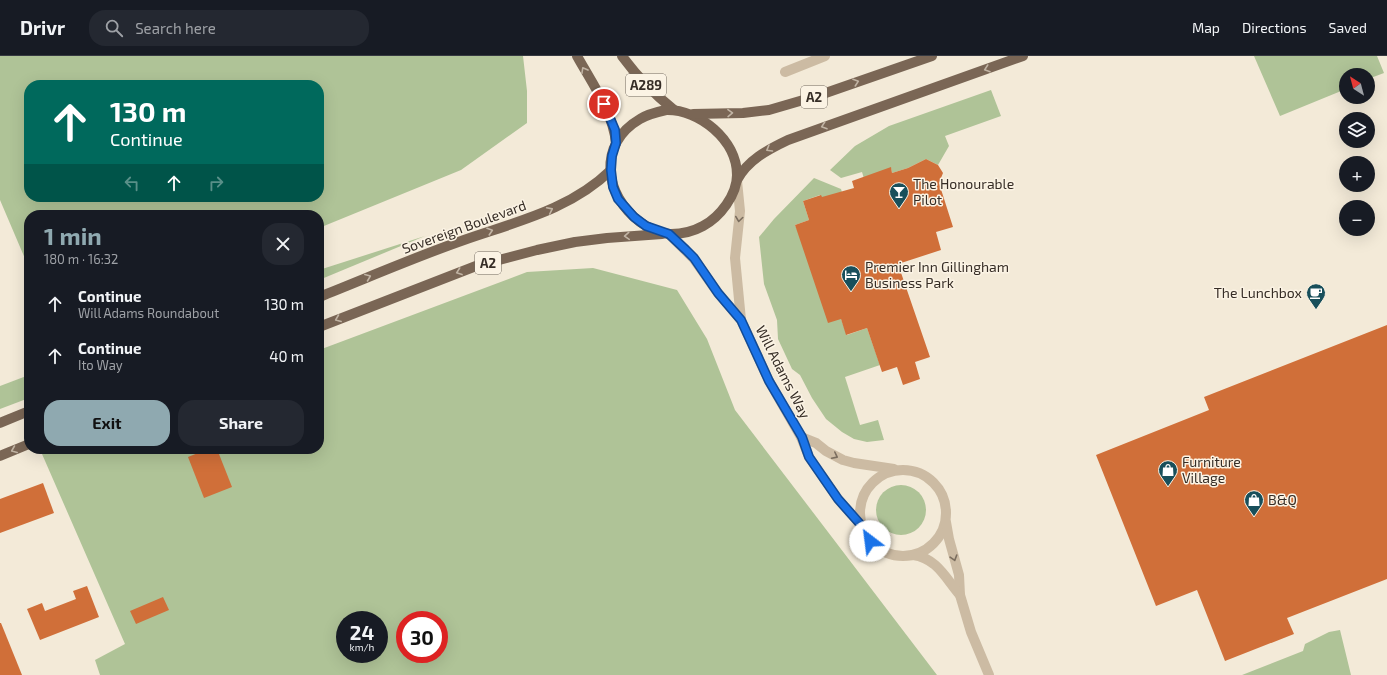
<!DOCTYPE html>
<html lang="en">
<head>
<meta charset="utf-8">
<style>
  :root { --surface:#171b24; --page:#242831; --text:#f1f3f6; --muted:#9ea1a6; --line:#363941; --accent:#8fa9b0 }
  body { margin:0; font-family:"Exo 2",sans-serif; background:var(--page); color:var(--text); height:100vh; display:flex; flex-direction:column; font-size:15px; white-space:nowrap }
  * { box-sizing:border-box; margin:0 }
  p { font-size:13px; color:var(--muted) }
  .icon { flex:none; width:22px; height:22px; fill:none; stroke:currentColor; stroke-width:2; stroke-linecap:round; stroke-linejoin:round }
  .map { position:relative; flex:1; overflow:hidden }
  .details { position:absolute; left:24px; top:154px; width:300px; height:244px; display:flex; flex-direction:column; background:var(--surface); border-radius:16px; box-shadow:0 4px 16px #0002 }
  .details>* { flex:none }
  .banner { position:absolute; left:24px; top:24px; width:300px; height:122px; border-radius:16px; box-shadow:0 4px 16px #0002; background:#00695c; color:#fff; overflow:hidden }
  .needle { width:26px; rotate:324deg }
  .buttons { position:absolute; left:1339px; top:12px; display:grid; gap:8px }
  .buttons a { display:grid; place-items:center; width:36px; height:36px; border-radius:50%; background:var(--surface); box-shadow:0 4px 16px #0002; font-size:20px }
  .speed { position:absolute; left:336px; top:555px; display:flex; gap:8px; font-size:20px; font-weight:700; text-align:center }
  .speed>* { display:grid; place-content:center; width:52px; height:52px; border-radius:50%; background:var(--surface); box-shadow:0 4px 16px #0002; line-height:1 }
  .speed small { font-size:10px; font-weight:400 }
  .speed .limit { border:6px solid #d22; background:#fff; color:#111 }
  .pin { position:absolute; display:grid; place-items:center; width:34px; height:34px; color:#fff; margin:-17px; border:2px solid #fff; border-radius:50%; box-shadow:0 1px 4px #0007 }
  .me { position:absolute; width:44px; margin:-22px; rotate:330deg; stroke-linejoin:round; filter:drop-shadow(0 0 3px #0008) }
  .turn { display:flex; align-items:center; gap:14px; height:84px; padding:0 20px; font-size:18px }
  .turn .icon { width:52px; height:52px; stroke-width:2.5 }
  .turn b { display:block; font-size:28px; line-height:34px }
  .lanes { display:flex; align-items:center; height:38px; padding:0 20px; background:#0003; justify-content:center; gap:20px; direction:ltr }
  .lanes .off { opacity:.35 }
  .round { display:grid; place-items:center; flex:none; width:42px; height:42px; border-radius:16px; background:var(--page) }
  .overview { display:flex; align-items:center; justify-content:space-between; height:68px; padding:0 20px }
  h1 { font-size:24px; font-weight:700; line-height:30px; color:var(--accent) }
  .button { display:flex; gap:8px; margin-top:auto; padding:8px 20px }
  .button a { flex:1; height:46px; border-radius:16px; background:var(--accent); color:#111; font-size:16px; font-weight:700; line-height:46px; text-align:center }
  .button a+a { background:var(--page); color:var(--text) }
  ul { padding:0; list-style:none }
  li { display:flex; align-items:center; gap:12px; height:52px; padding:0 20px }
  li div { flex:1 }
  li b { display:block; font-size:15px }
  li em { font-style:normal }
  header { display:flex; align-items:center; gap:24px; box-sizing:border-box; height:56px; padding:0 20px; background:var(--surface); border-bottom:1px solid var(--line) }
  header strong { font-size:19px }
  nav { display:flex; gap:22px; margin-inline-start:auto; font-size:14px }
  .search { width:280px; height:36px; background:var(--page); display:flex; align-items:center; gap:10px; box-sizing:border-box; padding:0 14px; border-radius:16px; color:var(--muted); font-size:15px }
  .map>svg:first-child { display:block }
  .green { fill:#afc397; fill-rule:evenodd }
  .building { fill:#d06f39 }
  .lines { fill:none; stroke-linecap:round; stroke-linejoin:round }
  .minor { stroke:#ccbba3; stroke-width:10 }
  .primary { stroke:#7a6655; stroke-width:10 }
  .oneway { stroke:#c1b4a4 }
  .oneway2 { stroke:#7a6d5e }
  .route-casing { stroke:#114b97; stroke-width:10 }
  .route { stroke:#1a73e8; stroke-width:7 }
  .labels { text-anchor:middle; stroke-width:3; stroke-linejoin:round; paint-order:stroke }
  .shield { fill:#fbf3e4; stroke:#71685f; stroke-width:1 }
  .shield-label { font-size:13px; font-weight:bold; fill:#362d26 }
  .poi-label { font-size:14px; fill:#362d26; stroke:#fbf3e4; text-anchor:start }
  .street-label { font-size:14px; fill:#362d26; stroke:#fbf3e4 }
</style>
</head>
<body>
<header>
<strong>Drivr</strong>
<div class="search"><svg class="icon" aria-label="search" viewBox="0 0 24 24"><circle cx="10" cy="10" r="6"/><path d="M15 15l6 6"/></svg>Search here</div>
<nav><a>Map</a><a>Directions</a><a>Saved</a></nav>
</header>
<div class="map">
<svg width="1387" height="619" viewBox="0 0 1387 619">
  <rect width="100%" height="100%" fill="#f3ead8"/>
  <g class="green">
    <path d="M0,0h523l4,35v32l-66,47 -142,58v-13h-290v53l-29,-68zM29,29h290v112h-290z"/>
    <path d="M1254,0h123l7,17 -16,6v-4h-22v14l-66,27z"/>
    <path d="M991,34l10,26 -56,20 4,10 -11,19 -12,-6 -18,9 -16,5 -1,-5 -26,14 -3,-10 -21,6 -11,-8 25,-24 34,-20z"/>
    <path d="M814,122l27,11 6,20 -19,6 -8,-20 -17,6 6,19 -14,5 46,94 6,16 20,-7 13,37 -35,12 15,48 18,-5 6,20 -17,2 -13,-3 -12,-7 -16,-13 -14,-21 -12,-23 -8,-6 -14,-30 -1,-19 -13,-36 -5,-47 15,-18z"/>
    <path d="M425,180l-106,44v-10z"/>
    <path d="M593,212l84,22 30,49 28,71 202,265h-837l-5,-15 30,-16 -83,-190 13,-5h264v-99l208,-78zM345,564h34v34h-34zM405,564h34v34h-34z"/>
    <path d="M29,319v23l-29,11v-23z"/>
    <circle cx="901" cy="454" r="25"/>
    <path d="M1340,574l11,45h-109l61,-24 2,-7 24,-12z"/>
  </g>
  <g class="building">
    <path d="M926,103l12,6 5,8 -4,10 14,44 -17,5 5,18 -43,14 32,93 -15,5 5,17 -17,6 -6,-18 -15,5 -15,-44 -21,7 -5,-16 -13,4 -33,-98 14,-5 -6,-19 18,-6 1,2 32,-9 -2,-7 39,-14 1,6 16,-5z"/>
    <path d="M1387,269v254l-100,39 7,16 -69,27 -28,-71 -41,16 -60,-151 113,-45 -5,-13z"/>
    <path d="M208,393h9l15,38 -28,11 -16,-41z"/>
    <path d="M43,427l11,30 -54,20v-34z"/>
    <path d="M87,530l12,31 -59,23 -13,-31 15,-6 3,8 31,-12 -3,-8z"/>
    <path d="M163,541l6,13 -33,14 -6,-13z"/>
    <path d="M0,567h1l21,52h-22z"/>
  </g>
  <g class="lines">
    <g class="minor">
      <path d="M785,16l40,-16"/>
      <path d="M737,125l3,30 -5,47 6,62"/>
      <path d="M669,178l25,25 24,34 23,27 28,61 32,56 8,20 29,42 23,26"/>
      <path d="M801,381l15,6 10,8 17,9 11,3 40,6"/>
      <circle cx="903" cy="457" r="43"/>
      <path d="M946,466l3,17 10,36 1,20 11,37 18,43"/>
      <path d="M913,499c24,3 33,24 47,40"/>
    </g>
    <g class="primary">
      <path d="M577,0c15,27 36,56 39,87"/>
      <path d="M622,0c16,22 31,37 52,54"/>
      <path d="M666,54c33,-1 71,30 71,65 0,20 -17,42 -34,51 -9,5 -22,8 -32,8 -10,0 -23,-6 -31,-12 -36,-27 -43,-78 0,-103 8,-5 17,-7 26,-9z"/>
      <path d="M693,58l50,-1 26,-3 48,-14 115,-40"/>
      <path d="M737,124c11,-20 30,-30 51,-40l235,-84"/>
      <path d="M319,241c48,-19 96,-40 145,-57 51,-18 106,-30 147,-70"/>
      <path d="M319,271l157,-61 61,-16 38,-8 32,-4 55,-4"/>
      <path d="M0,367l29,-12"/>
      <path d="M0,400l29,-12"/>
    </g>
  </g>
  <defs><path id="oneway-chevron" d="M-2-3.5L2.5 0L-2 3.5" fill="none" stroke-width="1.6" stroke-linecap="round" stroke-linejoin="round"/></defs>
  <g class="oneway">
    <use href="#oneway-chevron" transform="translate(987 13) rotate(161)"/>
    <use href="#oneway-chevron" transform="translate(584 14) rotate(-119)"/>
    <use href="#oneway-chevron" transform="translate(856 26) rotate(-19)"/>
    <use href="#oneway-chevron" transform="translate(730 57) rotate(-1)"/>
    <use href="#oneway-chevron" transform="translate(824 70) rotate(161)"/>
    <use href="#oneway-chevron" transform="translate(769 93) rotate(150)"/>
    <use href="#oneway-chevron" transform="translate(550 154) rotate(-26)"/>
    <use href="#oneway-chevron" transform="translate(490 175) rotate(-18)"/>
    <use href="#oneway-chevron" transform="translate(627 180) rotate(176)"/>
    <use href="#oneway-chevron" transform="translate(459 216) rotate(160)"/>
    <use href="#oneway-chevron" transform="translate(368 221) rotate(-22)"/>
    <use href="#oneway-chevron" transform="translate(338 263) rotate(158)"/>
    <use href="#oneway-chevron" transform="translate(14 394) rotate(157)"/>
  </g>
  <g class="oneway2">
    <use href="#oneway-chevron" transform="translate(739 163) rotate(98)"/>
    <use href="#oneway-chevron" transform="translate(835 400) rotate(27)"/>
    <use href="#oneway-chevron" transform="translate(954 502) rotate(73)"/>
  </g>
  <g class="lines">
    <g class="route-casing">
      <path id="route" d="M604,48l11,26 1,13 -4,13 -1,14 2,17 5,12 16,18 12,9 23,8 17,16 8,8 24,35 23,27 28,61 33,56 7,20 29,42 23,26 9,16"/>
    </g>
    <use href="#route" class="route"/>
  </g>
  <defs>
    <g id="bar-pin" transform="scale(1)"><path d="M0 17L-7.5 6A9.5 9.5 0 1 1 7.5 6Z" fill="#184f5b" stroke="#fbf3e4"/><path d="M-6-5H6L.8 .8V4.5H3.5V6h-7V4.5H-.8V.8Z" fill="#fff"/></g>
    <g id="hotel-pin" transform="scale(1)"><path d="M0 17L-7.5 6A9.5 9.5 0 1 1 7.5 6Z" fill="#184f5b" stroke="#fbf3e4"/><path d="M-6-4.5h1.5V1H6V5H4.5V3h-9V5H-6ZM-4 0a1.8 1.8 0 1 1 3.6 0ZM.5 0V-2.5h3Q6-2.5 6 0Z" fill="#fff"/></g>
    <g id="cafe-pin" transform="scale(1)"><path d="M0 17L-7.5 6A9.5 9.5 0 1 1 7.5 6Z" fill="#184f5b" stroke="#fbf3e4"/><path d="M-5.5-4.5H6V0H3Q3 3.5 0 3.5H-2.5Q-5.5 3.5-5.5 0ZM3-3.2v2h1.7v-2ZM-6 4.5H4V6H-6Z" fill="#fff"/></g>
    <g id="shop-pin" transform="scale(1)"><path d="M0 17L-7.5 6A9.5 9.5 0 1 1 7.5 6Z" fill="#184f5b" stroke="#fbf3e4"/><path d="M-5-2.5h2.3a2.7 3.5 0 0 1 5.4 0H5L5.5 6h-11ZM-1.5-2.5h3a1.5 2.3 0 0 0-3 0Z" fill="#fff"/></g>
  </defs>
  <g fill-rule="evenodd">
    <use href="#bar-pin" x="899" y="136"/>
    <use href="#hotel-pin" x="851" y="219"/>
    <use href="#cafe-pin" x="1316" y="237"/>
    <use href="#shop-pin" x="1168" y="414"/>
    <use href="#shop-pin" x="1254" y="444"/>
  </g>
  <g class="labels">
    <g class="shield">
      <rect x="626" y="18" width="40" height="22" rx="3"/>
      <rect x="801" y="30" width="26" height="22" rx="3"/>
      <rect x="475" y="196" width="26" height="22" rx="3"/>
    </g>
    <g class="shield-label">
      <text x="646" y="34">A289</text>
      <text x="814" y="46">A2</text>
      <text x="488" y="212">A2</text>
    </g>
    <g class="poi-label">
      <text x="913" y="133">The Honourable<tspan x="913" dy="16">Pilot</tspan></text>
      <text x="865" y="216">Premier Inn Gillingham<tspan x="865" dy="16">Business Park</tspan></text>
      <text x="1302" y="242" text-anchor="end">The Lunchbox</text>
      <text x="1182" y="411">Furniture<tspan x="1182" dy="16">Village</tspan></text>
      <text x="1268" y="449">B&amp;Q</text>
    </g>
    <g class="street-label">
      <text transform="translate(464 171) rotate(-20)" y="5">Sovereign Boulevard</text>
      <text transform="translate(783 316) rotate(63)" y="5">Will Adams Way</text>
    </g>
  </g>
</svg>
<div class="buttons">
<a><svg class="needle" viewBox="-14 -14 28 28"><path d="M0-13l5 13h-10z" fill="#e53935"/><path d="M0 13l5-13h-10z" fill="#9ea1a6"/></svg></a>
<a><svg class="icon" aria-label="layers" viewBox="0 0 24 24"><path d="M12 4l9 5-9 5-9-5zM3 14l9 5 9-5"/></svg></a>
<a>+</a>
<a>−</a>
</div>
<div class="speed"><div>24<small>km/h</small></div><div class="limit">30</div></div>
<div class="pin" style="left:604px;top:48px;background:#d93025"><svg class="icon" aria-label="arrive" viewBox="0 0 24 24"><path d="M6 21V4h12l-3 4 3 4H6"/></svg></div>
<svg class="me" style="left:870px;top:485px" viewBox="-20 -20 40 40"><circle r="19" fill="#fff"/><path d="M0-13L10 11 0 6-10 11z" fill="#1a73e8"/></svg>
<div class="banner">
<div class="turn"><svg class="icon" aria-label="ahead" viewBox="0 0 24 24"><path d="M12 20V5M6 11l6-6 6 6"/></svg><div><b>130 m</b>Continue</div></div>
<div class="lanes"><svg class="icon off" aria-label="left" viewBox="0 0 24 24"><path d="M17 20v-9H6M10 6l-5 5 5 5"/></svg><svg class="icon" aria-label="ahead" viewBox="0 0 24 24"><path d="M12 20V5M6 11l6-6 6 6"/></svg><svg class="icon off" aria-label="right" viewBox="0 0 24 24"><path d="M7 20v-9h11M14 6l5 5-5 5"/></svg></div>
</div>
<section class="details">
<div class="overview"><div><h1>1 min</h1><p>180 m · 16:32</p></div><a class="round"><svg class="icon" aria-label="close" viewBox="0 0 24 24"><path d="M6 6l12 12M18 6L6 18"/></svg></a></div>
<ul>
<li><svg class="icon" aria-label="ahead" viewBox="0 0 24 24"><path d="M12 20V5M6 11l6-6 6 6"/></svg><div><b>Continue</b><p>Will Adams Roundabout</p></div><em>130 m</em></li>
<li><svg class="icon" aria-label="ahead" viewBox="0 0 24 24"><path d="M12 20V5M6 11l6-6 6 6"/></svg><div><b>Continue</b><p>Ito Way</p></div><em>40 m</em></li>
</ul>
<div class="button"><a>Exit</a><a>Share</a></div>
</section>
</div>
</body>
</html>
